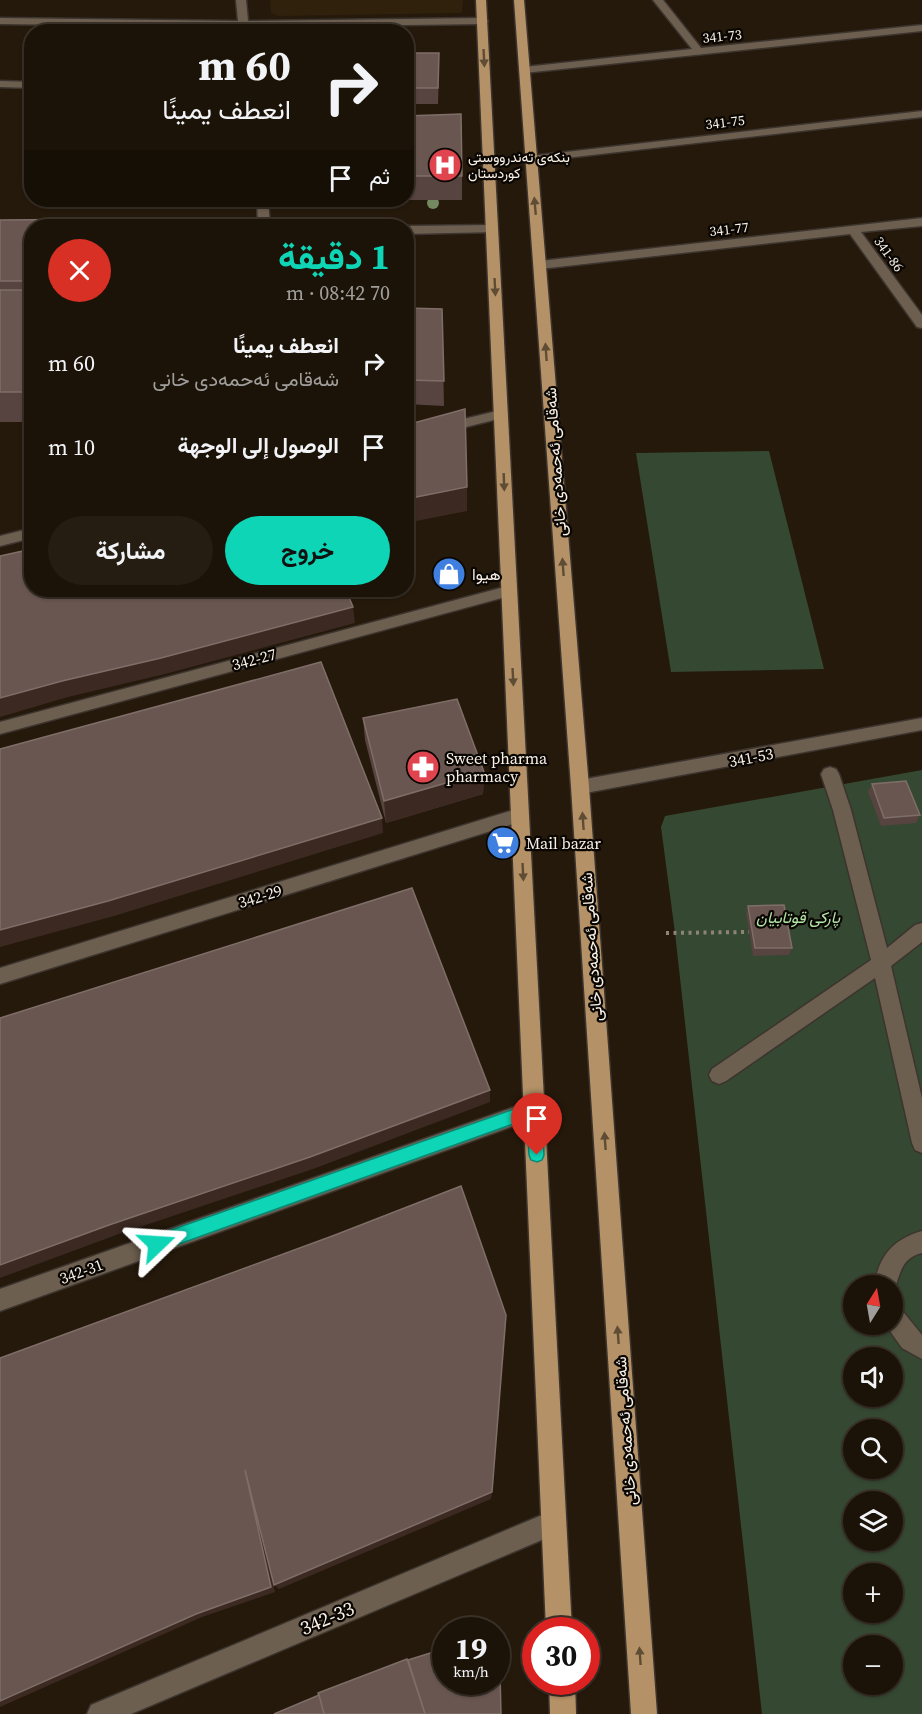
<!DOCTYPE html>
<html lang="ar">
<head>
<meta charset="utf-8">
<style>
  :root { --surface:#1c1308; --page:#251c12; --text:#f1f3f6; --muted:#a09e9c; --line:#3a3229; --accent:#0dd5b5 }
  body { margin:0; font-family:"Source Serif 4",Vazirmatn,serif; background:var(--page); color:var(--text); direction:rtl; height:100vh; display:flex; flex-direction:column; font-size:22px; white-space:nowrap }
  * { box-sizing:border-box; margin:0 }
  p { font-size:20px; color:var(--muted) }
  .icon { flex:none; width:33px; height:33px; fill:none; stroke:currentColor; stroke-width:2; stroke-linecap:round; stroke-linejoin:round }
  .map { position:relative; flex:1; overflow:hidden; direction:ltr }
  .side { position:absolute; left:24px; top:219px; width:390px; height:378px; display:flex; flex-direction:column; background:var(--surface); border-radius:24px; box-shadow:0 2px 4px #0004,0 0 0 2px var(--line); direction:rtl }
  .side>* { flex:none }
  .top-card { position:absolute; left:24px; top:24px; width:390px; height:183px; border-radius:24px; box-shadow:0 2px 4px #0004,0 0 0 2px var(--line); direction:rtl; background:#1c1308; color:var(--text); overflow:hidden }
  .needle { width:39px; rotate:11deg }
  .tools { position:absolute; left:843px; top:1275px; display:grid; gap:12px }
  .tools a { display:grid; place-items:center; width:60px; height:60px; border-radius:50%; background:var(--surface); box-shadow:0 2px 4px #0004,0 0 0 2px var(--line); font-size:30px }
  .speed { position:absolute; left:432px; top:1617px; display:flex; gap:12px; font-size:30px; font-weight:700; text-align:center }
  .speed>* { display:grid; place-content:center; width:78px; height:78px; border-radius:50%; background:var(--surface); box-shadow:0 2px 4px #0004,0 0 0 2px var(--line); line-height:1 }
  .speed small { font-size:15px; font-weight:400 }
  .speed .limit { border:9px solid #d22; background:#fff; color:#111 }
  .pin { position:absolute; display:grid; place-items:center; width:51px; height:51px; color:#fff; margin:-62px -26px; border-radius:50% 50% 50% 0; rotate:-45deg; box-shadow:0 0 6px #0007 }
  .pin .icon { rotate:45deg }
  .me { position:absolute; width:66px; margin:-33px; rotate:70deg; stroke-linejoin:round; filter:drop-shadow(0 0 4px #0008) }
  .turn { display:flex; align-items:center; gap:21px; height:126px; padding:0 24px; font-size:27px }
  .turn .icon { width:78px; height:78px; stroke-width:2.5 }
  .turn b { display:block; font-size:42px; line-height:51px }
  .then { display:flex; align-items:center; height:57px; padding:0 24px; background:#0003; gap:12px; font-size:22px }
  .round { display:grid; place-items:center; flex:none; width:63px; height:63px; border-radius:32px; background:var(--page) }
  .overview { display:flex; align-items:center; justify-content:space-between; height:102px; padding:0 24px }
  h1 { font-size:36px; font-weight:700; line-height:45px; color:var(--accent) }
  .cta { display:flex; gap:12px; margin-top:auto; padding:12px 24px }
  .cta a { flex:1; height:69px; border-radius:36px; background:var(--accent); color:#111; font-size:24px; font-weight:700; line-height:69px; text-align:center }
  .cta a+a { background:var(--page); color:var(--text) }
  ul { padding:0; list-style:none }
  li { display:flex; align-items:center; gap:18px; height:84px; padding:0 24px }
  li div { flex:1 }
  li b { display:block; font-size:22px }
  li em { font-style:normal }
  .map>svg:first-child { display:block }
  .built { fill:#30210c }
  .green { fill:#354831; fill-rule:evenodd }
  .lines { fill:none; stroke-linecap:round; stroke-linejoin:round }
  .minor-casing { stroke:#3c342e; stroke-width:3 }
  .major-casing { stroke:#3c342e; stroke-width:3 }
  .path { stroke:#8d8377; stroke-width:4; stroke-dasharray:3 4.5; stroke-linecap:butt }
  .minor { fill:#6d5f4f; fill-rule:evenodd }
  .major { fill:#b49166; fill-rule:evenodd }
  .tree { fill:#738960 }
  .wall { fill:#57433f }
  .shaded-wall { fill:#3c2a22 }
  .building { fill:#695651; stroke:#7f6e68; stroke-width:1.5 }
  .oneway { fill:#5f4c34 }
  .route { fill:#0dd5b5; stroke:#088a76; stroke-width:1.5 }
  .labels { text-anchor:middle; stroke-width:4.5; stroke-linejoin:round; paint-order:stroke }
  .far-street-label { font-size:14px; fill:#f9f1e7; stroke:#0a0602 }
  .far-poi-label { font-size:14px; fill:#f9f1e7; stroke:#0a0602; text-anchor:start }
  .street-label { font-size:16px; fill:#f9f1e7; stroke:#0a0602 }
  .poi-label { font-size:16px; fill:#f9f1e7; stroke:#0a0602; text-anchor:start }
  .park-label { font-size:16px; font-style:italic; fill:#b2e5a6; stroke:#0a0602 }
  .near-street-label { font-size:20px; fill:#f9f1e7; stroke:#0a0602 }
</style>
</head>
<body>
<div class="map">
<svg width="922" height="1714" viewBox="0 0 922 1714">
  <rect width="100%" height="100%" fill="#25190b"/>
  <path class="built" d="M270,0h193l-1,12 -2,1 -182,3 -7,-3z"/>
  <g class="green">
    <path d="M769,451l55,218 -153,3 -35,-219z"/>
    <path d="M922,770v944h-160l-87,-781 -14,-106 4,-11zM854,1286h38v38h-38zM854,1358h38v38h-38zM854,1430h38v38h-38zM854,1502h38v38h-38zM854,1574h38v38h-38zM854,1646h38v38h-38z"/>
  </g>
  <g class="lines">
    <g class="minor-casing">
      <g id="minor">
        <path d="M236,0h10l2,21 235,-3 5,3 -5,3 -234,3v5h-10v-5l-239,-3v-6l238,3z"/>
        <path d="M653,0h10l38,48 221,-23v6l-398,42 -5,-3 5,-3 168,-18z"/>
        <path d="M0,81l32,1v6l-32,-1z"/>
        <path d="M922,111v6l-391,45 -6,-3 6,-3z"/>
        <path d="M257,200h11l2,26h-12z"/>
        <path d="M922,218v8l-61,6 61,83v13l-5,-1 -67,-93 -310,35 -6,-4 6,-4z"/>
        <path d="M492,225l4,1v6l-90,2v-8z"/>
        <path d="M501,410l5,1 2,3 -2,3 -100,25v-9z"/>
        <path d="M32,528v10l-32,8v-10z"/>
        <path d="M508,586l5,1 3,4 -3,4 -513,139v-12z"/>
        <path d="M922,718v12l-342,64 -6,-2 -3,-5 3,-5 6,-2z"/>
        <path d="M830,767l6,2 3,5 12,36 36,138 28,-23 7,-2v19l-31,24 31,132v55l-7,-3 -3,-7 -37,-165 -149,103 -7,3 -7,-3 -3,-6 3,-6 159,-109 -38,-150 -12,-36 3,-5z"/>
        <path d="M520,808l6,2 3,5 -3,5 -526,164v-16z"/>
        <path d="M534,1100l7,2 3,7 -3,7 -541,195v-22z"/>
        <path d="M922,1231v22c-22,5 -22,23 -29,41l-1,-8h-18c5,-30 19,-47 48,-55z"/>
        <path d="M892,1305l8,3 22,27v24l-20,-11 -17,-24h7z"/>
        <path d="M554,1510l9,3 3,9 -3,9 -432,183h-44l4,-9z"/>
      </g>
    </g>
    <g class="major-casing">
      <g id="major">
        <path d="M476,0h10l86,1630h-26z"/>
        <path d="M514,0h10l65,787 68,927h-26l-60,-927z"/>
        <path d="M549,1682h26l1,32h-26z"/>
      </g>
    </g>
    <path class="path" d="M666,933l83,-1"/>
    <use href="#minor" class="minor"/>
    <use href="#major" class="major"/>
  </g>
  <circle class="tree" cx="433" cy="203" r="6"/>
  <g class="wall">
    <path d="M406,53l33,16 -1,35h-32z"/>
    <path d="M406,116l56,60v24h-101h45z"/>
    <path d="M226,218l1,8h-195v196h-32v-202z"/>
    <path d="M406,308l36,1 2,97 -38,-2z"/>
    <path d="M363,718l121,54 -1,22 -97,29 -21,-83z"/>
    <path d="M872,784l48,31 -4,8 -35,3 -13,-34z"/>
    <path d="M748,906l44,42 -3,7 -36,1 -7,-43z"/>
  </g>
  <g class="shaded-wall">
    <path d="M467,487v24l-61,12v-24z"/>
    <path d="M353,607l2,16 -190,51 -97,23 -68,20v-19l62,-17z"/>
    <path d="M484,772l-1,22 -97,29 -2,-22z"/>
    <path d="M382,818l1,15 -269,83 -114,31v-17z"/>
    <path d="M490,1090v12l-177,67 -197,66 -116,43v-13l109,-40z"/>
    <path d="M245,1470l4,6 26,116 -73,25 -202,90v-6z"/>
    <path d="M492,1492l-1,7 -212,90 -5,-4z"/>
  </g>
  <g class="building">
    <path d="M406,53h33l-1,35h-32z"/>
    <path d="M461,114l1,62h-56v-60z"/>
    <path d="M226,218l-1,8h-193v55h-32v-61z"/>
    <rect x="0" y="290" width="32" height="102"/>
    <path d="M406,308l36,1 2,72 -38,-1z"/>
    <path d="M465,409l2,78 -61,12v-74z"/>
    <path d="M32,549v41h314l7,17 -192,51 -99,23 -62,17v-142z"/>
    <path d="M321,662l61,156 -274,83 -108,29v-181z"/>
    <path d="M457,699l27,73 -100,29 -21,-83z"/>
    <path d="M906,781l14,34 -36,3 -12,-34z"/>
    <path d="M412,888l78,202 -180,67 -201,68 -109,40v-247z"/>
    <path d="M784,905l8,43h-37l-7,-42z"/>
    <path d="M461,1186l45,129 -14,177 -218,93 -29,-115 26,117 -75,27 -196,87v-343l335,-123z"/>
    <path d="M499,1632l2,82h-76l-17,-54 38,-12v34h50v-49z"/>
    <path d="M407,1659l18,55h-101l-6,-21z"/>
    <path d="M319,1695l5,19h-50z"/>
  </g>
  <defs><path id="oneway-solid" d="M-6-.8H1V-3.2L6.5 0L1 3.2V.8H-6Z" transform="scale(1.5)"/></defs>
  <g class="oneway">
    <use href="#oneway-solid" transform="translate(484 58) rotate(87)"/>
    <use href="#oneway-solid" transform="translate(535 206) rotate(-95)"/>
    <use href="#oneway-solid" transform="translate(495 287) rotate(87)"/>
    <use href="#oneway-solid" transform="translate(546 352) rotate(-94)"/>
    <use href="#oneway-solid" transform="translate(504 482) rotate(88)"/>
    <use href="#oneway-solid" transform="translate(563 567) rotate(-94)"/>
    <use href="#oneway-solid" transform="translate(513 677) rotate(87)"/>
    <use href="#oneway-solid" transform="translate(583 821) rotate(-94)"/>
    <use href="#oneway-solid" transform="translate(523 872) rotate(87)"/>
    <use href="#oneway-solid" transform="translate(605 1141) rotate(-94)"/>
    <use href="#oneway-solid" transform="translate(618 1335) rotate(-94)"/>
    <use href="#oneway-solid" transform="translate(640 1656) rotate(-94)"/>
  </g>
  <path class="route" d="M534,1102l6,2 2,5 2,46 -2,5 -5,2 -6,-2 -2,-5 -2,-36 -370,133 -5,-3 -3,-5 3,-6 5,-3z"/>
  <defs>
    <g id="hospital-disc" transform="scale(1.725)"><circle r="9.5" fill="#e0444e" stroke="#0a0602"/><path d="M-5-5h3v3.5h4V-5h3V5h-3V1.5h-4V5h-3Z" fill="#fff"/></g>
    <g id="shop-disc" transform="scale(1.725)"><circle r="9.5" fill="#3f7fe0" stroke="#0a0602"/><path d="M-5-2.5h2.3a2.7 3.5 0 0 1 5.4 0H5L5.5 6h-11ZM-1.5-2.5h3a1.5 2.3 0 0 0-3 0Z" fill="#fff"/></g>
    <g id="pharmacy-disc" transform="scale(1.725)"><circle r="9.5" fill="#e0444e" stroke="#0a0602"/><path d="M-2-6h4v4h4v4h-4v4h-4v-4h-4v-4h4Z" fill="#fff"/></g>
    <g id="supermarket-disc" transform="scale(1.725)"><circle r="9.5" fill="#3f7fe0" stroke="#0a0602"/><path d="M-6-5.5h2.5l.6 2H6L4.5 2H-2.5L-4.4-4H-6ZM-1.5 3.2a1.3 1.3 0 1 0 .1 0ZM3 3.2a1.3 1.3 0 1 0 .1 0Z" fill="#fff"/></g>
  </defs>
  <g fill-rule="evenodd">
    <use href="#hospital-disc" x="445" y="165"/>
    <use href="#shop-disc" x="449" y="574"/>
    <use href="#pharmacy-disc" x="423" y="767"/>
    <use href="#supermarket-disc" x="503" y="843"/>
  </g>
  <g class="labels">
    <g class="far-street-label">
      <text transform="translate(722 36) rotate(-6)" y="5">341-73</text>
      <text transform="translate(725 122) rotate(-7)" y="5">341-75</text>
      <text transform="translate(729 229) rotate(-7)" y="5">341-77</text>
      <text transform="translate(889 254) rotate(54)" y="5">341-86</text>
    </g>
    <g class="far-poi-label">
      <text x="468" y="162">بنکەی تەندرووستی<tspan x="468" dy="16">کوردستان</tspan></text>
    </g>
    <g class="street-label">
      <text transform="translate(555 462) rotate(-94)" y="6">شەقامی ئەحمەدی خانی</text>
      <text transform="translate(254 659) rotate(-15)" y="6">342-27</text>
      <text transform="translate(751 757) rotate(-11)" y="6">341-53</text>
      <text transform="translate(260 896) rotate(-17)" y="6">342-29</text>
      <text transform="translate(591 947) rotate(-94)" y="6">شەقامی ئەحمەدی خانی</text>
      <text transform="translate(81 1271) rotate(-20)" y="6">342-31</text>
      <text transform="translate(625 1431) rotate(-94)" y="6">شەقامی ئەحمەدی خانی</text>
    </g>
    <g class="poi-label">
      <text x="472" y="580">هيوا</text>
      <text x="446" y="764">Sweet pharma<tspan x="446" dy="18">pharmacy</tspan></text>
      <text x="526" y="849">Mail bazar</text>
    </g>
    <g class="park-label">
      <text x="798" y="923">پارکی قوتابیان</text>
    </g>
    <g class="near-street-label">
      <text transform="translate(327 1618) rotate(-23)" y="7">342-33</text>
    </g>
  </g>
</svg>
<div class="tools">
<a><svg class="needle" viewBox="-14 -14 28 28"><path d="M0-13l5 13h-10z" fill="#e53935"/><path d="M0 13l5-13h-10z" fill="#a09e9c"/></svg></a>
<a><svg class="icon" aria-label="sound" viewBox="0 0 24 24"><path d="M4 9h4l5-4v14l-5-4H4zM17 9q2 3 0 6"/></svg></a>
<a><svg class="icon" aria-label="search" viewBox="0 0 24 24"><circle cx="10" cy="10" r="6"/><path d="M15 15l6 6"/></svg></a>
<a><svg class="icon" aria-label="layers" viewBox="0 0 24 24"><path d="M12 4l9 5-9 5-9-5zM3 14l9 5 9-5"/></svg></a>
<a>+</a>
<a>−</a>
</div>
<div class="speed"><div>19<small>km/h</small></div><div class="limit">30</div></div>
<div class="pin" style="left:537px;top:1155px;background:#d93025"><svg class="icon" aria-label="arrive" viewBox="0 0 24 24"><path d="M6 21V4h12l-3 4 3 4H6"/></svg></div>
<svg class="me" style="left:157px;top:1244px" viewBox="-20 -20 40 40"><path d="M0-17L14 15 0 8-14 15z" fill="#0dd5b5" stroke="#fff" stroke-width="4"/></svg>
<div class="top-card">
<div class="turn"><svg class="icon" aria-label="right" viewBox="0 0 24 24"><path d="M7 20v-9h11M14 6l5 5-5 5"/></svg><div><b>60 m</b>انعطف يمينًا</div></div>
<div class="then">ثم<svg class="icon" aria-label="arrive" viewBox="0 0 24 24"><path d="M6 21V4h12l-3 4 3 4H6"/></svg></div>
</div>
<section class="side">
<div class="overview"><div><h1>1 دقيقة</h1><p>70 m · 08:42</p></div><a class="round" style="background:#d93025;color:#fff"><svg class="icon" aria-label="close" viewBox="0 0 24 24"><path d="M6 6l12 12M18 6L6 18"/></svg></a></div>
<ul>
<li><svg class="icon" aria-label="right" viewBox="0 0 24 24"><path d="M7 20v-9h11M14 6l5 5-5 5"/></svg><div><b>انعطف يمينًا</b><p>شەقامی ئەحمەدی خانی</p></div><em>60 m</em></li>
<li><svg class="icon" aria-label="arrive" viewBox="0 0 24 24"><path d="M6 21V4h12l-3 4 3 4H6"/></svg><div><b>الوصول إلى الوجهة</b></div><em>10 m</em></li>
</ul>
<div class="cta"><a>خروج</a><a>مشاركة</a></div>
</section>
</div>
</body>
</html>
